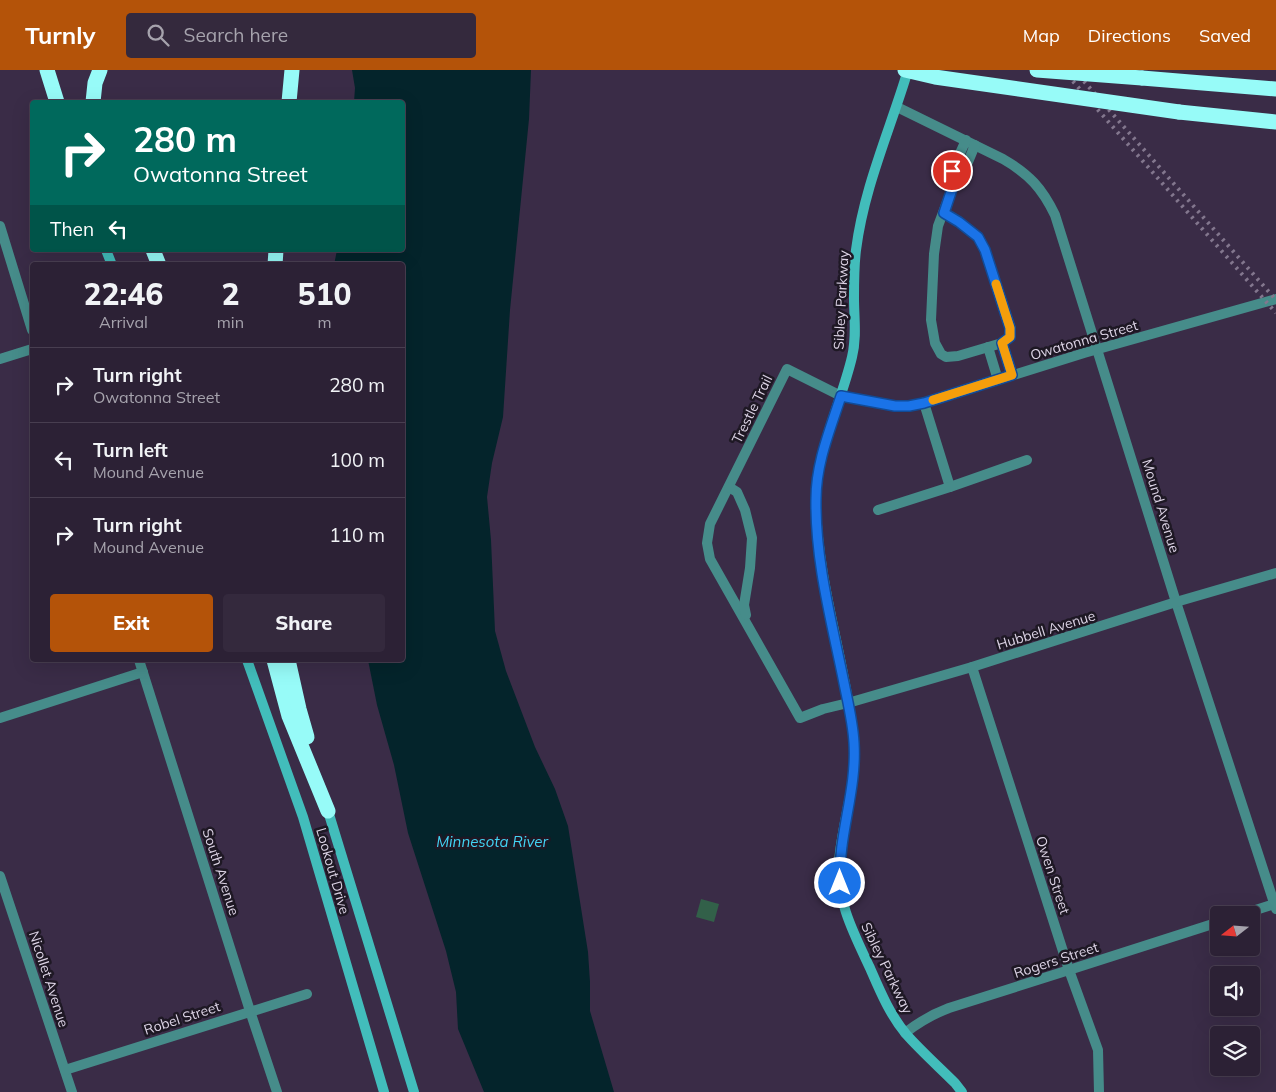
<!DOCTYPE html>
<html lang="en">
<head>
<meta charset="utf-8">
<style>
  :root { --surface:#2c2135; --page:#34293d; --text:#f1f3f6; --muted:#a6a3ad; --line:#483e50; --accent:#b45309 }
  body { margin:0; font-family:Mulish,sans-serif; background:var(--page); color:var(--text); height:100vh; display:flex; flex-direction:column; font-size:19px; white-space:nowrap }
  * { box-sizing:border-box; margin:0 }
  p { font-size:16px; color:var(--muted) }
  .icon { flex:none; width:28px; height:28px; fill:none; stroke:currentColor; stroke-width:2; stroke-linecap:round; stroke-linejoin:round }
  .map { position:relative; flex:1; overflow:hidden }
  .details { position:absolute; left:30px; top:192px; width:375px; height:400px; display:flex; flex-direction:column; background:var(--surface); border-radius:5px; box-shadow:0 5px 20px #0002,0 0 0 1px var(--line) }
  .details>* { flex:none }
  .hud { position:absolute; left:30px; top:30px; width:375px; height:152px; border-radius:5px; box-shadow:0 5px 20px #0002,0 0 0 1px var(--line); background:#00695c; color:#fff; overflow:hidden }
  .needle { width:32px; rotate:253deg }
  .fabs { position:absolute; left:1210px; top:836px; display:grid; gap:10px }
  .fabs a { display:grid; place-items:center; width:50px; height:50px; border-radius:5px; background:var(--surface); box-shadow:0 5px 20px #0002,0 0 0 1px var(--line); font-size:25px }
  .pin { position:absolute; display:grid; place-items:center; width:42px; height:42px; color:#fff; margin:-21px; border:2px solid #fff; border-radius:50%; box-shadow:0 1px 5px #0007 }
  .me { position:absolute; width:55px; margin:-28px; rotate:0deg; stroke-linejoin:round; filter:drop-shadow(0 0 4px #0008) }
  .turn { display:flex; align-items:center; gap:18px; height:105px; padding:0 20px; font-size:22px }
  .turn .icon { width:65px; height:65px; stroke-width:2.5 }
  .turn b { display:block; font-size:35px; line-height:42px }
  .then { display:flex; align-items:center; height:48px; padding:0 20px; background:#0003; gap:10px; font-size:19px }
  .eta { display:flex; justify-content:space-evenly; align-items:center; height:85px; text-align:center }
  .eta b { font-size:30px; font-weight:800; line-height:35px }
  .cta { display:flex; gap:10px; margin-top:auto; padding:10px 20px }
  .cta a { flex:1; height:58px; border-radius:5px; background:var(--accent); color:#fff; font-size:20px; font-weight:800; line-height:58px; text-align:center }
  .cta a+a { background:var(--page); color:var(--text) }
  ul { padding:0; list-style:none }
  li { display:flex; align-items:center; gap:15px; height:75px; padding:0 20px; border-top:1px solid var(--line) }
  li div { flex:1 }
  li b { display:block; font-size:19px }
  li em { font-style:normal }
  header { display:flex; align-items:center; gap:30px; box-sizing:border-box; height:70px; padding:0 25px; background:var(--accent); color:#fff }
  header strong { font-size:24px }
  nav { display:flex; gap:28px; margin-inline-start:auto; font-size:18px }
  .search { width:350px; height:45px; background:var(--page); display:flex; align-items:center; gap:12px; box-sizing:border-box; padding:0 18px; border-radius:5px; color:var(--muted); font-size:19px }
  .map>svg:first-child { display:block }
  .green { fill:#326049 }
  .water { fill:#04242b }
  .lines { fill:none; stroke-linecap:round; stroke-linejoin:round }
  .street { stroke:#468c8a; stroke-width:10 }
  .secondary { stroke:#42bdbb; stroke-width:10 }
  .highway { stroke:#97fbf8; stroke-width:15 }
  .rail { stroke:#83778e; stroke-width:4; stroke-dasharray:2.5 5; stroke-linecap:butt }
  .highway-bridge { stroke:#97fbf8; stroke-width:15 }
  .route-casing { stroke:#114b97; stroke-width:12 }
  .route { stroke:#1a73e8; stroke-width:9 }
  .slow { stroke:#f59e0b; stroke-width:9 }
  .labels { text-anchor:middle; stroke-width:5; stroke-linejoin:round; paint-order:stroke }
  .street-label { font-size:14px; fill:#dcd3e5; stroke:#1e1824 }
  .water-label { font-size:15px; font-style:italic; fill:#42d4f4; stroke:#1e1824 }
</style>
</head>
<body>
<header>
<strong>Turnly</strong>
<div class="search"><svg class="icon" aria-label="search" viewBox="0 0 24 24"><circle cx="10" cy="10" r="6"/><path d="M15 15l6 6"/></svg>Search here</div>
<nav><a>Map</a><a>Directions</a><a>Saved</a></nav>
</header>
<div class="map">
<svg width="1276" height="1022" viewBox="0 0 1276 1022">
  <rect width="100%" height="100%" fill="#3a2c47"/>
  <path class="green" d="M701,829l18,5 -5,18 -18,-5z"/>
  <path class="water" d="M352,0h179l-2,49 -19,191 -7,107 -11,46 -5,34 4,43 4,91 11,40 29,76 20,42 13,37 20,126 2,30v29l24,81h-130l-26,-63 -2,-37 -10,-41 -38,-118 -14,-68 -17,-60 -9,-45h34v-395h-68l3,-15h65v-148h-48l1,-14z"/>
  <g class="lines">
    <g class="street">
      <path d="M897,37l106,52c26,15 39,29 52,56l121,387 100,307"/>
      <path d="M953,116l-1,-15 14,-31"/>
      <path d="M944,143l15,9 19,15 7,13 26,79 -1,8 -8,6 -44,13 -12,1 -5,-3 -6,-11 -4,-23 3,-66 4,-28 15,-40 10,-12 12,-29"/>
      <path d="M0,156l32,104"/>
      <path d="M1276,229l-192,54 -160,50 -15,3h-14l-54,-10 -54,-27 -77,155 -3,19 3,16 90,159 23,-9 25,-6 124,-36 204,-65 100,-29"/>
      <path d="M1002,273l10,32"/>
      <path d="M988,277l10,33"/>
      <path d="M0,289l32,-10"/>
      <path d="M924,333l26,84"/>
      <path d="M729,417l8,5 8,18 7,28 -2,30 -6,37 2,10"/>
      <path d="M878,440l72,-23 77,-27"/>
      <path d="M139,590l111,351 27,81"/>
      <path d="M972,597l97,303 29,80 1,42"/>
      <path d="M0,648l143,-46"/>
      <path d="M0,806l72,216"/>
      <path d="M1240,845l34,-11"/>
      <path d="M905,963c14,-11 28,-19 44,-25l120,-38 150,-48"/>
      <path d="M65,1000l242,-76"/>
    </g>
    <g class="secondary">
      <path d="M908,0c-18,60 -44,117 -52,180 -2,16 -2,32 -2,48 0,20 3,39 -2,59 -11,47 -37,96 -36,145 1,81 29,157 38,238 4,41 -12,81 -15,122 -3,38 15,72 31,106 10,23 20,47 36,66 15,17 33,33 49,49l7,9"/>
      <path d="M106,180l6,15"/>
      <path d="M247,590l56,157 81,275"/>
      <path d="M328,741l86,281"/>
    </g>
    <g class="highway">
      <path d="M47,0l10,32"/>
      <path d="M1142,8l134,11"/>
      <path d="M93,32l2,-19 5,-13"/>
      <path d="M289,32l3,-32"/>
      <path d="M1179,42l97,10"/>
      <path d="M153,180l6,15"/>
      <path d="M275,195l1,-15"/>
      <path d="M274,590l15,56 39,95"/>
      <path d="M288,590l11,49 8,28"/>
    </g>
    <g class="rail">
      <path d="M1063,0l213,243"/>
      <path d="M1074,0l202,230"/>
    </g>
    <g class="highway-bridge">
      <path d="M905,0l30,7 244,35"/>
      <path d="M1037,0l105,8"/>
    </g>
  </g>
  <g class="lines">
    <g class="route-casing">
      <path id="route" d="M840,813c-2,-48 17,-92 14,-140 -1,-20 -6,-40 -10,-60 -12,-60 -29,-122 -28,-184 0,-36 14,-69 25,-103l54,10h14l15,-3 88,-28 -10,-32 8,-6v-9l-25,-78 -7,-13 -19,-15 -15,-9 9,-27 -1,-15"/>
    </g>
    <use href="#route" class="route"/>
    <path class="slow" d="M933,330l79,-25 -10,-32 8,-6v-9l-14,-44"/>
  </g>
  <g class="labels">
    <g class="street-label">
      <text transform="translate(841 230) rotate(-87)" y="5">Sibley Parkway</text>
      <text transform="translate(1084 270) rotate(-16)" y="5">Owatonna Street</text>
      <text transform="translate(752 339) rotate(-64)" y="5">Trestle Trail</text>
      <text transform="translate(1161 436) rotate(73)" y="5">Mound Avenue</text>
      <text transform="translate(1046 560) rotate(-17)" y="5">Hubbell Avenue</text>
      <text transform="translate(333 801) rotate(74)" y="5">Lookout Drive</text>
      <text transform="translate(221 802) rotate(72)" y="5">South Avenue</text>
      <text transform="translate(1053 805) rotate(72)" y="5">Owen Street</text>
      <text transform="translate(1056 890) rotate(-18)" y="5">Rogers Street</text>
      <text transform="translate(887 898) rotate(64)" y="5">Sibley Parkway</text>
      <text transform="translate(49 909) rotate(72)" y="5">Nicollet Avenue</text>
      <text transform="translate(182 948) rotate(-18)" y="5">Robel Street</text>
    </g>
    <g class="water-label">
      <text x="492" y="777">Minnesota River</text>
    </g>
  </g>
</svg>
<div class="fabs">
<a><svg class="needle" viewBox="-14 -14 28 28"><path d="M0-13l5 13h-10z" fill="#e53935"/><path d="M0 13l5-13h-10z" fill="#a6a3ad"/></svg></a>
<a><svg class="icon" aria-label="sound" viewBox="0 0 24 24"><path d="M4 9h4l5-4v14l-5-4H4zM17 9q2 3 0 6"/></svg></a>
<a><svg class="icon" aria-label="layers" viewBox="0 0 24 24"><path d="M12 4l9 5-9 5-9-5zM3 14l9 5 9-5"/></svg></a>
</div>
<div class="pin" style="left:952px;top:101px;background:#d93025"><svg class="icon" aria-label="arrive" viewBox="0 0 24 24"><path d="M6 21V4h12l-3 4 3 4H6"/></svg></div>
<svg class="me" style="left:840px;top:813px" viewBox="-20 -20 40 40"><circle r="17" fill="#1a73e8" stroke="#fff" stroke-width="3"/><path d="M0-11L8 9 0 5-8 9z" fill="#fff"/></svg>
<div class="hud">
<div class="turn"><svg class="icon" aria-label="right" viewBox="0 0 24 24"><path d="M7 20v-9h11M14 6l5 5-5 5"/></svg><div><b>280 m</b>Owatonna Street</div></div>
<div class="then">Then<svg class="icon" aria-label="left" viewBox="0 0 24 24"><path d="M17 20v-9H6M10 6l-5 5 5 5"/></svg></div>
</div>
<section class="details">
<div class="eta">
<div><b>22:46</b><p>Arrival</p></div>
<div><b>2</b><p>min</p></div>
<div><b>510</b><p>m</p></div>
</div>
<ul>
<li><svg class="icon" aria-label="right" viewBox="0 0 24 24"><path d="M7 20v-9h11M14 6l5 5-5 5"/></svg><div><b>Turn right</b><p>Owatonna Street</p></div><em>280 m</em></li>
<li><svg class="icon" aria-label="left" viewBox="0 0 24 24"><path d="M17 20v-9H6M10 6l-5 5 5 5"/></svg><div><b>Turn left</b><p>Mound Avenue</p></div><em>100 m</em></li>
<li><svg class="icon" aria-label="right" viewBox="0 0 24 24"><path d="M7 20v-9h11M14 6l5 5-5 5"/></svg><div><b>Turn right</b><p>Mound Avenue</p></div><em>110 m</em></li>
</ul>
<div class="cta"><a>Exit</a><a>Share</a></div>
</section>
</div>
</body>
</html>
